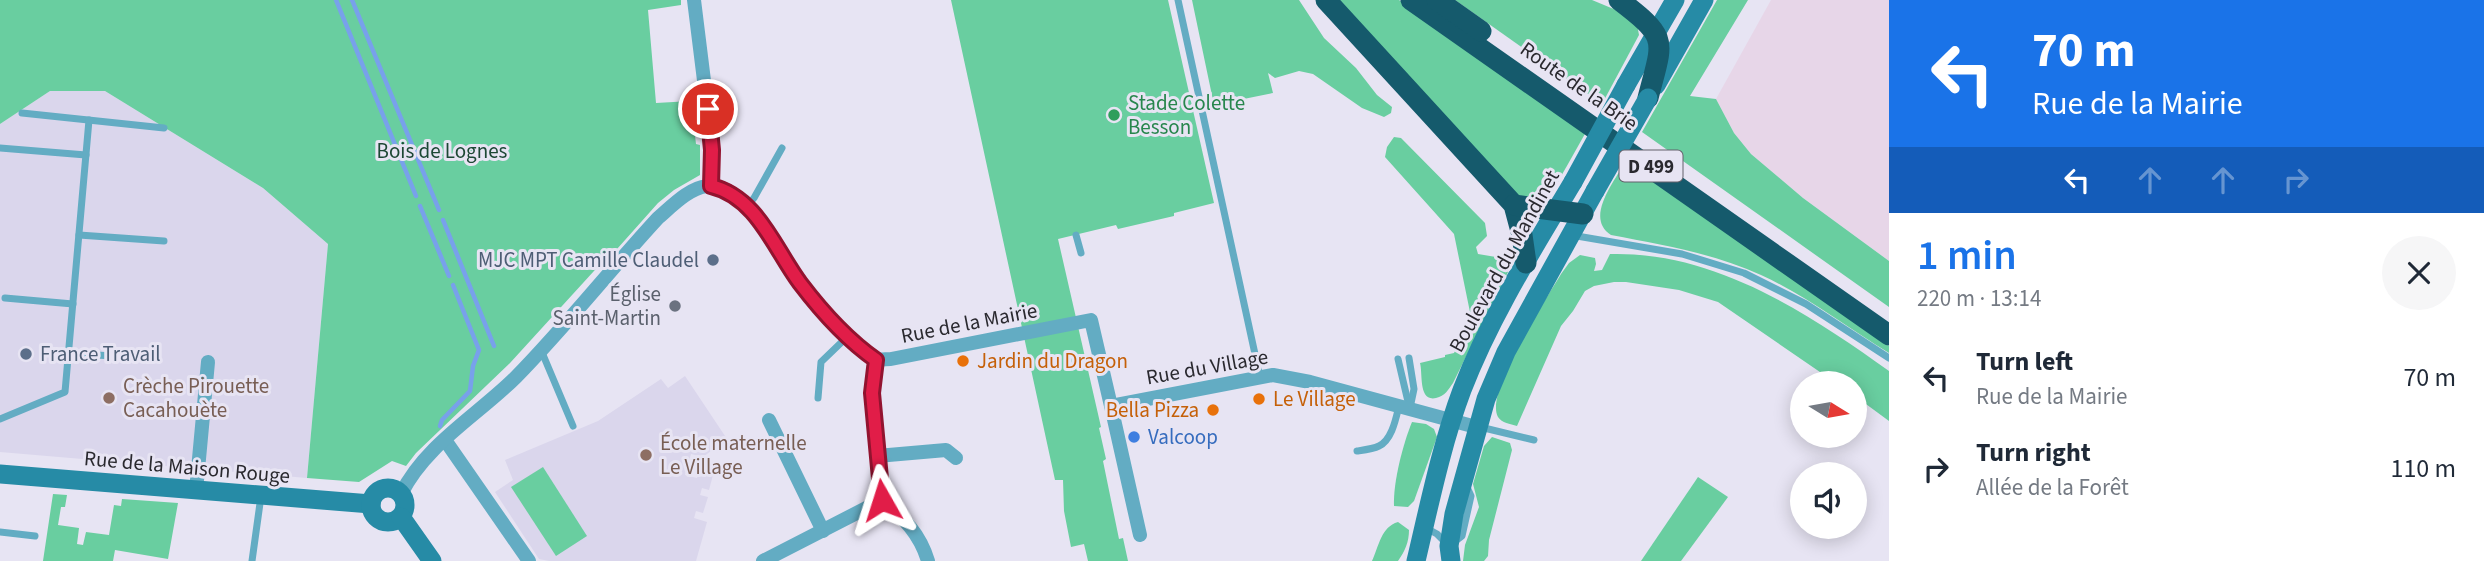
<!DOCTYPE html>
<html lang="en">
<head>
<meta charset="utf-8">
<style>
  :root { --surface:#fff; --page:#f6f6f7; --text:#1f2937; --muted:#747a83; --accent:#1a73e8 }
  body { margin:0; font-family:"Source Sans 3",sans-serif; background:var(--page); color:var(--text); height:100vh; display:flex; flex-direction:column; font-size:26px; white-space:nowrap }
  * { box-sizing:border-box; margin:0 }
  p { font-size:23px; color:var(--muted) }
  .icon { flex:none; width:38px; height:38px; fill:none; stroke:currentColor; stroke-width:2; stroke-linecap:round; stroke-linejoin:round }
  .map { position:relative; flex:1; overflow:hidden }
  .drawer { display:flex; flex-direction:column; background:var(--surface); width:595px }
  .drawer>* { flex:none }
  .guide { background:#1a73e8; color:#fff; overflow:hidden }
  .needle { width:46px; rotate:101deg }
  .fabs { position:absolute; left:1790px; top:371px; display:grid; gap:14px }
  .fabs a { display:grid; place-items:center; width:77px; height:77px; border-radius:50%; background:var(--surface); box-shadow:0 4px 18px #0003; font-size:35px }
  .pin { position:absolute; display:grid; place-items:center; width:60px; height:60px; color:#fff; margin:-30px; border:4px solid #fff; border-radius:50%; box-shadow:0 2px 7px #0007 }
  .me { position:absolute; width:77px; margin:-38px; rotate:354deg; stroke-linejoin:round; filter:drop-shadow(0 0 5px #0008) }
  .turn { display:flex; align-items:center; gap:24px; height:147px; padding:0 28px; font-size:32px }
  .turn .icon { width:91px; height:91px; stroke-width:2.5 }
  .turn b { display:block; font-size:49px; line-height:60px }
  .lanes { display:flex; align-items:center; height:66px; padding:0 28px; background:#0003; justify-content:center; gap:35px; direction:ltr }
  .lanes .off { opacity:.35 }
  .round { display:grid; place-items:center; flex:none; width:74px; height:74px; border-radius:37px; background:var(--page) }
  .overview { display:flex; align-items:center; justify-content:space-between; height:119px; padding:0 28px }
  h1 { font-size:42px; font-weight:600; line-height:52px; color:var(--accent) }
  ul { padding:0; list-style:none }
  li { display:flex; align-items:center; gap:21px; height:91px; padding:0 28px }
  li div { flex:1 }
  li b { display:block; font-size:26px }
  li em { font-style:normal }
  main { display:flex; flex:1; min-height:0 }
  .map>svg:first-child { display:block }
  .built { fill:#dad6ec }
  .industrial { fill:#e7d6e8 }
  .green { fill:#69cea0 }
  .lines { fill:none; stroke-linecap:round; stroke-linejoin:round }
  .stream { stroke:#78a1eb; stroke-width:4.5 }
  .lane { stroke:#63acc3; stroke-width:7 }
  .street { stroke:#63acc3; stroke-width:14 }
  .secondary { stroke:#268ba6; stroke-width:19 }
  .highway { stroke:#155a6c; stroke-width:21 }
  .secondary-bridge { stroke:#268ba6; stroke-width:19 }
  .route-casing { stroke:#92132f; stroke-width:18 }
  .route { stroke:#e11d48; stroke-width:12 }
  .leisure-dot { fill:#2e9e5b; stroke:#e7e4f3; stroke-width:2.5 }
  .service-dot { fill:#5c6f8a; stroke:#e7e4f3; stroke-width:2.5 }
  .worship-dot { fill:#6b7280; stroke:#e7e4f3; stroke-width:2.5 }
  .food-dot { fill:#e8710a; stroke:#e7e4f3; stroke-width:2.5 }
  .education-dot { fill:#8d6e63; stroke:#e7e4f3; stroke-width:2.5 }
  .shop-dot { fill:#3f7fe0; stroke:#e7e4f3; stroke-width:2.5 }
  .labels { text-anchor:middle; stroke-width:6; stroke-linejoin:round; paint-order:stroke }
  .shield { fill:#e7e4f3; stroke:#63616a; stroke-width:2 }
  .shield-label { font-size:19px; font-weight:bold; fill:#2a292f }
  .street-label { font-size:21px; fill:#2a292f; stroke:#e7e4f3 }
  .leisure-label { font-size:21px; fill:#27864d; stroke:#e7e4f3; text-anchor:start }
  .park-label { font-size:21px; fill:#1d4835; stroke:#e7e4f3 }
  .service-label { font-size:21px; fill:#4e5e75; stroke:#e7e4f3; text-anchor:end }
  .worship-label { font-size:21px; fill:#5b616d; stroke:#e7e4f3; text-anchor:end }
  .food-label { font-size:21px; fill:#c56008; stroke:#e7e4f3; text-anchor:start }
  .education-label { font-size:21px; fill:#785e54; stroke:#e7e4f3; text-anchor:start }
  .shop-label { font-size:21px; fill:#366cbe; stroke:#e7e4f3; text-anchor:start }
</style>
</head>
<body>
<main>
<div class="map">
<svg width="1889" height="561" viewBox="0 0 1889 561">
  <rect width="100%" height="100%" fill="#e7e4f3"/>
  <g class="built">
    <path d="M50,91h55l158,97 65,56 -21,234 -307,-26v-328z"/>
    <path d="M685,376l42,63 -24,18 -12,-3 -6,21 12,3 2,-7 14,4 -4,15 -7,-2 -2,7 8,2 -5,16 -7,-2 -2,7 13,4 -11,39h-147l-10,-2 -44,-67 18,-12 -8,-20 93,-39 63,-42 7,9z"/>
  </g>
  <path class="industrial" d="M1771,0h118v261l-86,-63 -52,-44 -17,-21 -18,-34z"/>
  <g class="green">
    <path d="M0,0h681v5l-33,5 8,93 35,-2 5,43 4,1v30l-26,15 -16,13 -49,55 -5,2 -94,103 -94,90 -10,13 -14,-5 -33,21 -52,-4 21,-234 -65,-56 -158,-97h-55l-50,33z"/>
    <path d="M951,0h217l46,203 -40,10v3l-56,13 -2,-4 -58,14 43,188 -2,1 7,31 -3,2 16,78 4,-1 5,23h-40l-4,-17 -13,3 -7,-36 -1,-31h-8z"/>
    <path d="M1192,0h107l25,38 32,30 21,27 15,12 -1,6 -7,4 -22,-9 -49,-34 -14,-3 -24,7 -7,-5 5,20 -59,12z"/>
    <path d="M1332,0h67l187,132 -40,71h-7l-23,-9z"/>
    <path d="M1455,0h137l24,10 21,14 2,11 -37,69z"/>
    <path d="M1717,0h31l-58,96 26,3 18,34 17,21 52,44 86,63v46l-247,-175z"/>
    <path d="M1394,137l7,1 84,85 2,13 -11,11 2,7 18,3 10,6 2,9 -55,111c-5,7 -8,13 -17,15 -18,4 -13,-25 -16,-35l25,-6v-2l9,-2 17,-36 -17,-83 -69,-77 2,-10z"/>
    <path d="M1625,162l264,184v7c-43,-26 -82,-57 -128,-78 -48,-22 -99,-30 -150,-40 -27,-17 4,-54 14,-73z"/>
    <path d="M1610,254c104,-3 198,59 279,117v50l-34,-25v-13h-19l-118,-81 -39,-12 -53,-8h-12l-20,4 -9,5 -12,20 -12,15 -44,100c-7,-2 -15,-3 -19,-9 -14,-25 49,-119 63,-143l8,-11 11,-8 15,3 1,6 -2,7 8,-1z"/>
    <path d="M1412,422l14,2 8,5 3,8 -23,64 -6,6 -14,-1c-1,-24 9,-62 18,-84z"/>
    <path d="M1492,437l18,6 2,7 -23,90 -1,16 -4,5h-21l2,-16 14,-38 -6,-23 11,-38z"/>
    <path d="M543,467l44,69 -31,20 -45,-69z"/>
    <path d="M1698,477l30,20 -47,64h-40z"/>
    <path d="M53,494l14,1 -2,12h-4l-3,18 21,3 -2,16 6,1 3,-13 23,3 5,-30 7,1 1,-7 56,4 -10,56 -53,-9 -2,11h-70z"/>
    <path d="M1398,522l11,8c0,12 -4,21 -11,31h-26c7,-15 9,-34 26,-39z"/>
  </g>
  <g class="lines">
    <g class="stream">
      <path d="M336,0l80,196"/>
      <path d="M352,0l87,210"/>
      <path d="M420,206l29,70"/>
      <path d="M443,220l51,126"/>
      <path d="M440,426l2,-6 28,-29 3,-25 6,-16 -26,-65"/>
    </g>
    <g class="lane">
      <path d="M1178,0l82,377"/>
      <path d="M22,113l142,15"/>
      <path d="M0,148l86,7"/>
      <path d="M747,206l7,-8 28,-50"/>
      <path d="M79,235l85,6"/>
      <path d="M1076,235l5,18"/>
      <path d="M1571,235l111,19 62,19 62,31 83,54"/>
      <path d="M5,298l68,6"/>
      <path d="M541,350l32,76"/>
      <path d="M69,353l84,6"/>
      <path d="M1409,358l5,31 -4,19"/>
      <path d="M1398,359l11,47"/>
      <path d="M818,398l3,-36 26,-25"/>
      <path d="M0,419l65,-27 24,-272"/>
      <path d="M1480,427l54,13"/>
      <path d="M1357,451c7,-1 16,-2 22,-5 13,-6 17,-28 20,-40"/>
      <path d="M1426,528l11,6 12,12 13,-10 9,-40 -5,-11"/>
      <path d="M0,532l35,4"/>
      <path d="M252,561l9,-65"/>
    </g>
    <g class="street">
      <path d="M694,0l17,137v49"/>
      <path d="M876,360l-4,33 10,107c22,18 38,34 46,61"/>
      <path d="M1111,406l29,129"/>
      <path d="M769,420l54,111"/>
      <path d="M445,440l84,121"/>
      <path d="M877,456l69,-6 10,8"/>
      <path d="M196,491l12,-129"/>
      <path d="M401,494c25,-50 77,-79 115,-117 50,-51 94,-107 142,-159 14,-12 31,-30 49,-32 40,-4 73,70 93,97 16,20 51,66 75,76 4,1 11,0 16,0l200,-39 20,86 162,-31 37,7 166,45"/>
      <path d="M763,561l119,-61"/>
    </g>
    <g class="secondary">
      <path d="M1626,85l49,-85"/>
      <path d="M1656,85l48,-85"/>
      <path d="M0,474l371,30"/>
      <circle cx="388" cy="505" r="17"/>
      <path d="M401,517l31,44"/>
      <path d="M1416,561c13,-55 26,-118 46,-171 28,-73 71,-141 111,-208"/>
      <path d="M1451,561l-2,-15 5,-32 32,-115 20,-47 89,-161"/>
    </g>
    <g class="highway">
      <path d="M1326,0l188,205 8,30 4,28"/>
      <path d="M1411,0l478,335"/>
      <path d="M1437,0l44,31"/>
      <path d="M1619,0c51,39 44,39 29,98"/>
      <path d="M1514,205l69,9"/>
    </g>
    <g class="secondary-bridge">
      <path d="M1573,182l53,-97"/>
      <path d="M1595,191l53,-93"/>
    </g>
  </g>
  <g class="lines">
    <g class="route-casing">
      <path id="route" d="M708,109l4,41 -1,36c46,11 63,62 89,97 22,29 46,56 76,77l-4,33 10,107"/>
    </g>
    <use href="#route" class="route"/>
  </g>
  <circle class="leisure-dot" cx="1114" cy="115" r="7"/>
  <g class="service-dot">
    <circle cx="713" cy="260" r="7"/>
    <circle cx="26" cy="354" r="7"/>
  </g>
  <circle class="worship-dot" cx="675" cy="306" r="7"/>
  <g class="food-dot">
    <circle cx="963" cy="361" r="7"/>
    <circle cx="1259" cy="399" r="7"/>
    <circle cx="1213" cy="410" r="7"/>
  </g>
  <g class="education-dot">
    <circle cx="109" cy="398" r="7"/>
    <circle cx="646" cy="455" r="7"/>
  </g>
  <circle class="shop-dot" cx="1134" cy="437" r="7"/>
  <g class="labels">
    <rect class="shield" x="1619.5" y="150.5" width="63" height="31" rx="5"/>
    <g class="shield-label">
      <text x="1651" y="173">D 499</text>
    </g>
    <g class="street-label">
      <text transform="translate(1579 86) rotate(35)" y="7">Route de la Brie</text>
      <text transform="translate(1504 261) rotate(-61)" y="7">Boulevard du Mandinet</text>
      <text transform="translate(969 323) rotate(-11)" y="7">Rue de la Mairie</text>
      <text transform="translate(1207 367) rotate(-10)" y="7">Rue du Village</text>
      <text transform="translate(187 467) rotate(5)" y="7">Rue de la Maison Rouge</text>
    </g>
    <g class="leisure-label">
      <text x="1128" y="110">Stade Colette<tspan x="1128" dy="24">Besson</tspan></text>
    </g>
    <g class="park-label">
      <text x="442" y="158">Bois de Lognes</text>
    </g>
    <g class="service-label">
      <text x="699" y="267">MJC MPT Camille Claudel</text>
      <text x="40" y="361" text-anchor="start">France Travail</text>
    </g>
    <g class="worship-label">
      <text x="661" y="301">Église<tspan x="661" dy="24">Saint-Martin</tspan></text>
    </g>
    <g class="food-label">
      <text x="977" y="368">Jardin du Dragon</text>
      <text x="1273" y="406">Le Village</text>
      <text x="1199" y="417" text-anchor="end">Bella Pizza</text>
    </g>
    <g class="education-label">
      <text x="123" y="393">Crèche Pirouette<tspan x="123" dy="24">Cacahouète</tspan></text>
      <text x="660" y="450">École maternelle<tspan x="660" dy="24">Le Village</tspan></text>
    </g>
    <g class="shop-label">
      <text x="1148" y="444">Valcoop</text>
    </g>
  </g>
</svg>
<div class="fabs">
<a><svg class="needle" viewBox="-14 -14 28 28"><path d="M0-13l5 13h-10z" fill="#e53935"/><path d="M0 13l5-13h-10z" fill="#747a83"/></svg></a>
<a><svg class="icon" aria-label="sound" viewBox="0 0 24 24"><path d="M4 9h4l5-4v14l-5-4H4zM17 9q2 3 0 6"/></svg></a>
</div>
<div class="pin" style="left:708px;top:109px;background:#d93025"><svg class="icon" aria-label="arrive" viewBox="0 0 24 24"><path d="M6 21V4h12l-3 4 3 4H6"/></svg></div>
<svg class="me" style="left:882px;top:500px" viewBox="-20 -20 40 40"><path d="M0-17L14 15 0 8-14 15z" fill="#e11d48" stroke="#fff" stroke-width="4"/></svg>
</div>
<section class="drawer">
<div class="guide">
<div class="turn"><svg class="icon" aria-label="left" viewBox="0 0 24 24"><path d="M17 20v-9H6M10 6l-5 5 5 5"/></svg><div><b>70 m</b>Rue de la Mairie</div></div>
<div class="lanes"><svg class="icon" aria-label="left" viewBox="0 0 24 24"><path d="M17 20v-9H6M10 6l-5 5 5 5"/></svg><svg class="icon off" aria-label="ahead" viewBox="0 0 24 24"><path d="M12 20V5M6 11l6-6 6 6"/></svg><svg class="icon off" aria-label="ahead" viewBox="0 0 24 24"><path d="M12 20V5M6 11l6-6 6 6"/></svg><svg class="icon off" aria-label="right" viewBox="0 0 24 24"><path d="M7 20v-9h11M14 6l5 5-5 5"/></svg></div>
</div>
<div class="overview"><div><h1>1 min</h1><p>220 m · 13:14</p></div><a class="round"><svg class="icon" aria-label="close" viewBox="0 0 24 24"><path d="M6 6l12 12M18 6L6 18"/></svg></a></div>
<ul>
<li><svg class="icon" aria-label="left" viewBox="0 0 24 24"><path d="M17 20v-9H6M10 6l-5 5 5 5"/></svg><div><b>Turn left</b><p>Rue de la Mairie</p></div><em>70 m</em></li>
<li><svg class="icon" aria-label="right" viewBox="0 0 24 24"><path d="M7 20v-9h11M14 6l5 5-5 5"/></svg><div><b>Turn right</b><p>Allée de la Forêt</p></div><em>110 m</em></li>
</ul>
</section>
</main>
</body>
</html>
